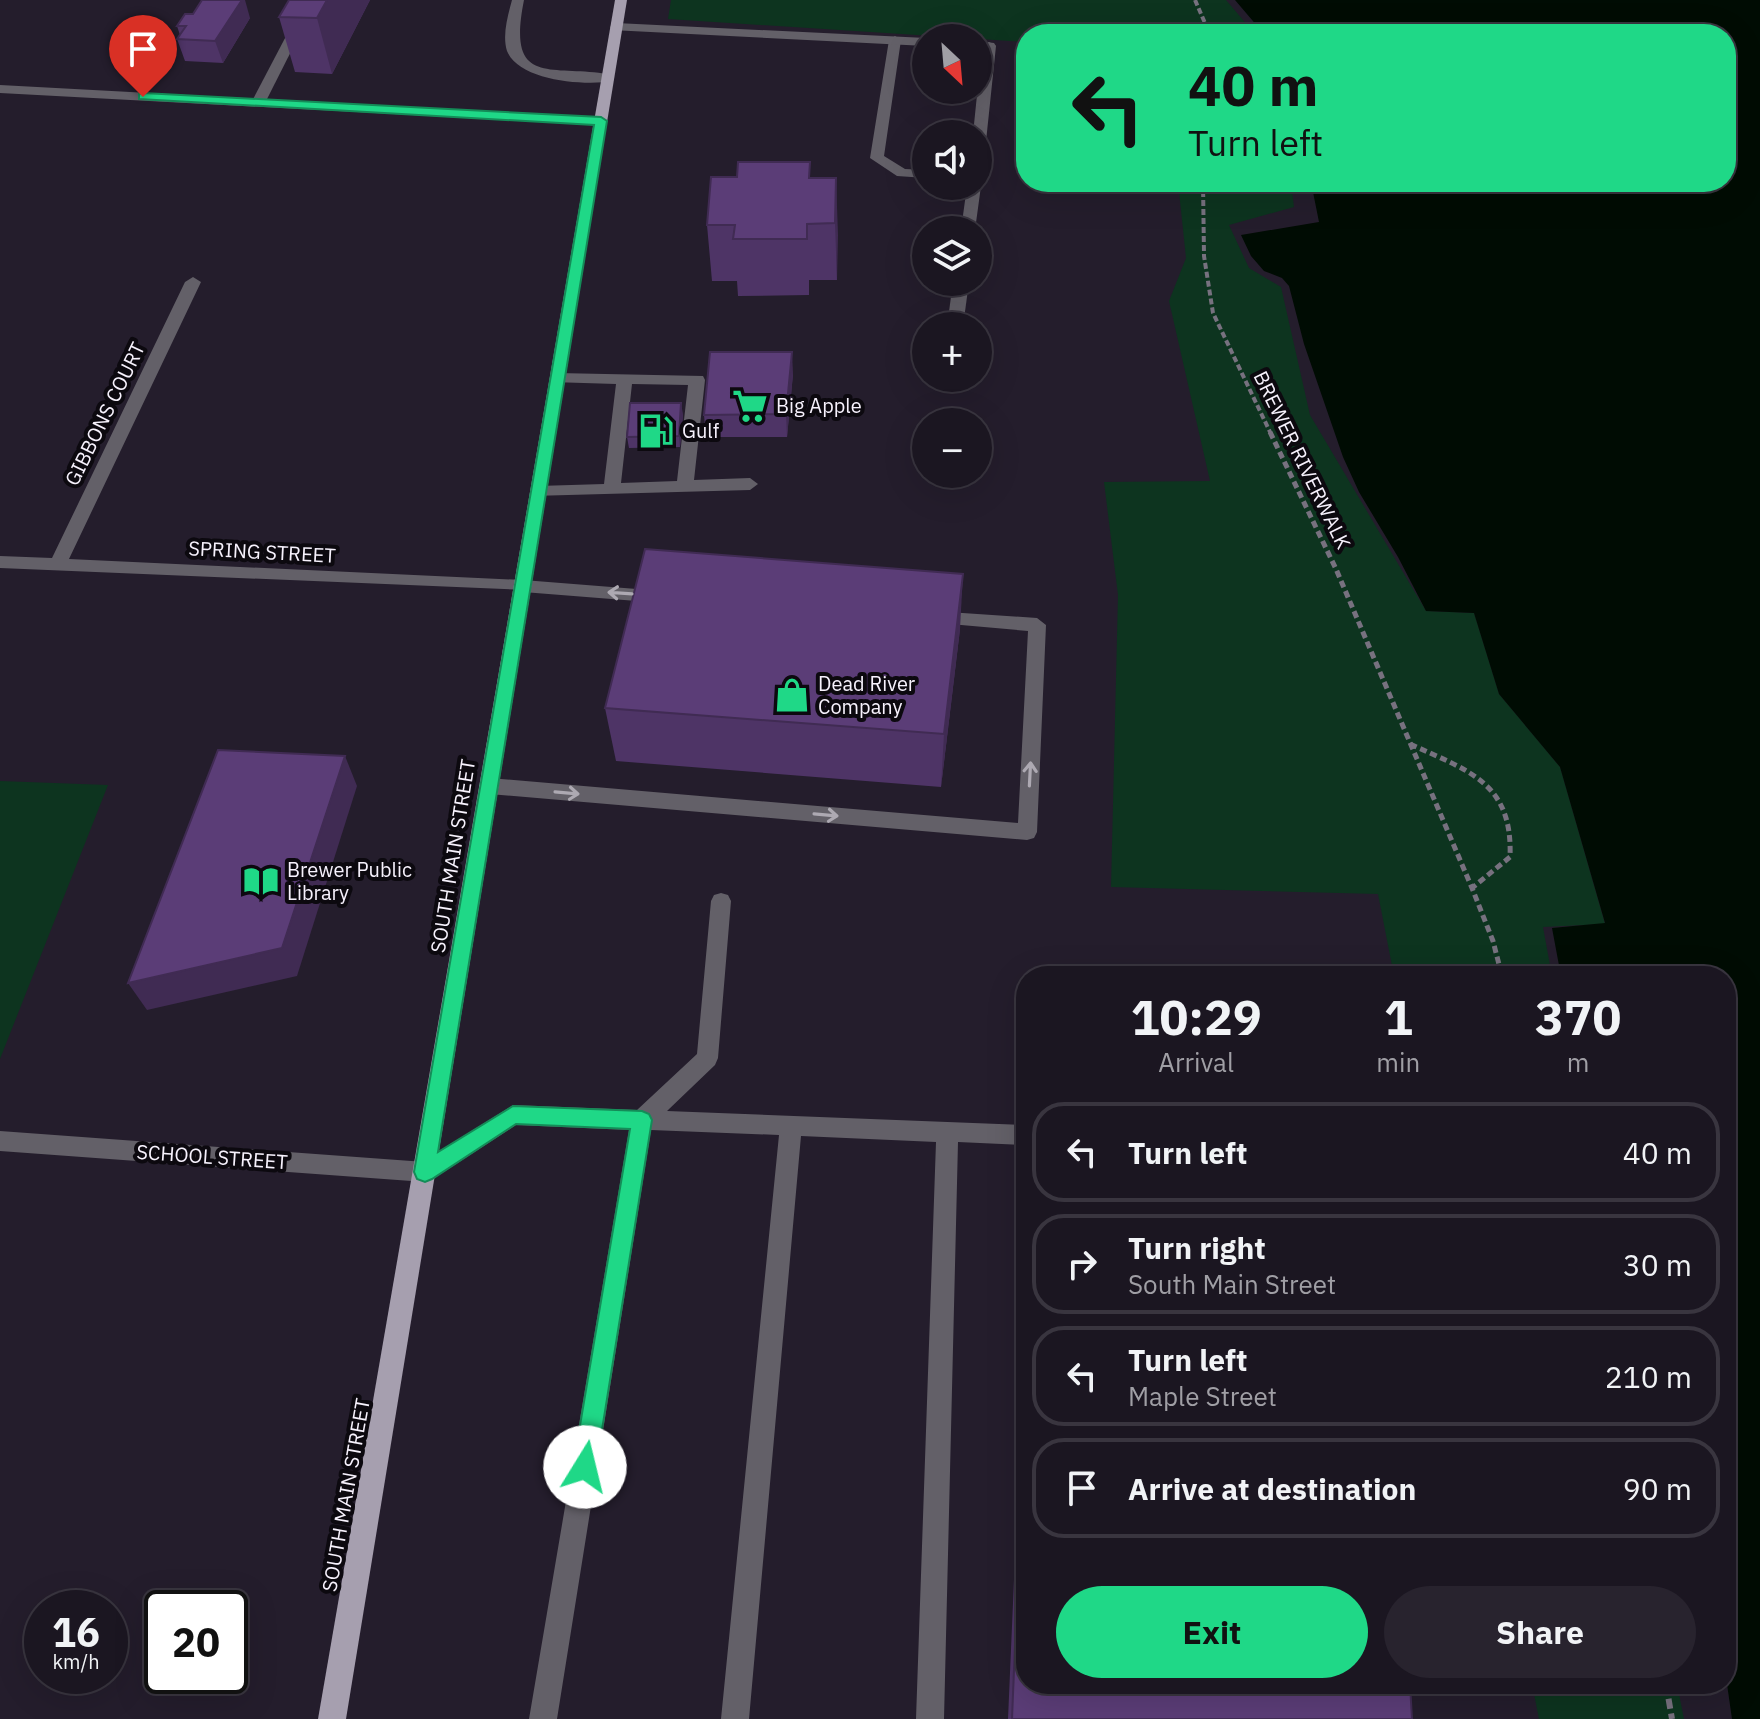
<!DOCTYPE html>
<html lang="en">
<head>
<meta charset="utf-8">
<style>
  :root { --surface:#1b1621; --page:#28232e; --text:#f1f3f6; --muted:#a09fa5; --line:#39353f; --accent:#1fd887 }
  body { margin:0; font-family:"IBM Plex Sans",sans-serif; background:var(--page); color:var(--text); height:100vh; display:flex; flex-direction:column; font-size:30px; white-space:nowrap }
  * { box-sizing:border-box; margin:0 }
  p { font-size:26px; color:var(--muted) }
  .icon { flex:none; width:44px; height:44px; fill:none; stroke:currentColor; stroke-width:2; stroke-linecap:round; stroke-linejoin:round }
  .map { position:relative; flex:1; overflow:hidden }
  .drawer { position:absolute; left:1016px; top:966px; width:720px; height:728px; display:flex; flex-direction:column; background:var(--surface); border-radius:32px; box-shadow:0 8px 32px #0002,0 0 0 2px var(--line) }
  .drawer>* { flex:none }
  .guide { position:absolute; left:1016px; top:24px; width:720px; height:168px; border-radius:32px; box-shadow:0 8px 32px #0002,0 0 0 2px var(--line); background:#1fd887; color:#111; overflow:hidden }
  .needle { width:52px; rotate:154deg }
  .controls { position:absolute; left:912px; top:24px; display:grid; gap:16px }
  .controls a { display:grid; place-items:center; width:80px; height:80px; border-radius:50%; background:var(--surface); box-shadow:0 8px 32px #0002,0 0 0 2px var(--line); font-size:40px }
  .speed { position:absolute; left:24px; top:1590px; display:flex; gap:16px; font-size:40px; font-weight:700; text-align:center }
  .speed>* { display:grid; place-content:center; width:104px; height:104px; border-radius:50%; background:var(--surface); box-shadow:0 8px 32px #0002,0 0 0 2px var(--line); line-height:1 }
  .speed small { font-size:20px; font-weight:400 }
  .speed .limit { border:4px solid #111; border-radius:12px; background:#fff; color:#111 }
  .pin { position:absolute; display:grid; place-items:center; width:68px; height:68px; color:#fff; margin:-82px -34px; border-radius:50% 50% 50% 0; rotate:-45deg; box-shadow:0 0 8px #0007 }
  .pin .icon { rotate:45deg }
  .me { position:absolute; width:88px; margin:-44px; rotate:9deg; stroke-linejoin:round; filter:drop-shadow(0 0 6px #0008) }
  .turn { display:flex; align-items:center; gap:28px; height:168px; padding:0 40px; font-size:36px }
  .turn .icon { width:104px; height:104px; stroke-width:2.5 }
  .turn b { display:block; font-size:56px; line-height:68px }
  .eta { display:flex; justify-content:space-evenly; align-items:center; height:136px; text-align:center }
  .eta b { font-size:48px; font-weight:700; line-height:56px }
  .primary-button { display:flex; gap:16px; margin-top:auto; padding:16px 40px }
  .primary-button a { flex:1; height:92px; border-radius:48px; background:var(--accent); color:#111; font-size:32px; font-weight:700; line-height:92px; text-align:center }
  .primary-button a+a { background:var(--page); color:var(--text) }
  ul { padding:0; list-style:none }
  li { display:flex; align-items:center; gap:24px; height:100px; margin:0 16px 12px; padding:0 24px; border:4px solid var(--line); border-radius:32px }
  li div { flex:1 }
  li b { display:block; font-size:30px }
  li em { font-style:normal }
  .map>svg:first-child { display:block }
  .green { fill:#0d341f }
  .water { fill:#000c03 }
  .lines { fill:none; stroke-linecap:round; stroke-linejoin:round }
  .path-far2 { stroke:#77717f; stroke-width:4; stroke-dasharray:6 3; stroke-linecap:butt }
  .path-far1 { stroke:#77717f; stroke-width:5; stroke-dasharray:7 4; stroke-linecap:butt }
  .path { stroke:#77717f; stroke-width:6; stroke-dasharray:10 5; stroke-linecap:butt }
  .service { fill:#636068; fill-rule:evenodd }
  .minor { fill:#636068; fill-rule:evenodd }
  .primary { fill:#a69faf; fill-rule:evenodd }
  .wall { fill:#4e3466 }
  .shaded-wall { fill:#402b53 }
  .building { fill:#5b3d77; stroke:#402b53; stroke-width:2 }
  .oneway { stroke:#ada9b2 }
  .route { fill:#1fd887; stroke:#148c58; stroke-width:2 }
  .labels { text-anchor:middle; stroke-width:8; stroke-linejoin:round; paint-order:stroke }
  .poi-label { font-size:20px; fill:#f7f2fd; stroke:#0c090f; text-anchor:start }
  .street-label { font-size:20px; fill:#f7f2fd; stroke:#0c090f }
</style>
</head>
<body>
<div class="map">
<svg width="1760" height="1719" viewBox="0 0 1760 1719">
  <rect width="100%" height="100%" fill="#241d2c"/>
  <g class="green">
    <path d="M671,0h555l29,34h-229v8l-358,-23z"/>
    <path d="M1178,182h113l3,25 -65,18 20,43 32,19 29,128 116,196 48,2 25,81 61,73 45,157 -62,3 9,49h-158l-16,-82 -267,-7 7,-292 -14,-113 106,-1 -41,-180 17,-43z"/>
    <path d="M0,781l108,4 -108,274z"/>
    <path d="M1532,1684h145l7,35h-145z"/>
  </g>
  <path class="water" d="M1235,0h525v1719h-28l-6,-42v-701h-165l-9,-48 53,-5 -45,-156 -61,-73 -25,-81 -48,-2 -28,-54 -39,-65 -16,-35 -39,-113 -15,-58 -7,-8 -18,-7 -13,-15 -10,-21 78,-13 -8,-40h415v-148h-462z"/>
  <g class="lines">
    <g class="path-far2">
      <path d="M1195,0l13,30 -2,4"/>
      <path d="M1203,182l1,74 9,57 58,121"/>
    </g>
    <g class="path-far1">
      <path d="M1270,432l66,137 136,319 21,53 9,35"/>
      <path d="M1410,744c59,27 103,39 100,113l-38,31"/>
    </g>
    <path class="path" d="M1666,1684l6,35"/>
    <g class="service">
      <path d="M305,0h12l-52,103 -12,3 -2,-3z"/>
      <path d="M512,0h12c-18,90 28,63 89,75v6c-28,5 -94,0 -106,-30 -5,-16 1,-36 5,-51z"/>
      <path d="M895,36l6,4 -17,116 21,13 21,1v8l-29,-2 -27,-18 19,-118z"/>
      <path d="M989,42l7,4 -11,105 -7,4v-21h-5l9,-88z"/>
      <path d="M978,183l3,3 -6,44h-14l6,-44h11z"/>
      <path d="M953,282h16l-5,37 -8,5 -8,-5z"/>
      <path d="M557,373l146,3 2,4 -11,100 56,-2 8,6 -8,6 -218,6 -2,-4 2,-4 6,-2 66,-2 12,-100 -65,-2v-8zM632,384l56,1 -11,96 -56,2z"/>
      <path d="M523,580l139,11 9,6 -9,6 -139,-11 -9,-6z"/>
      <path d="M933,611l104,7 9,7 -9,207 -3,6 -7,2 -538,-46 -7,-3 -3,-5 3,-5 7,-3 529,45 10,-192 -101,-9 -3,-5 3,-5z"/>
      <path d="M721,893l7,2 3,6 -13,157 -3,7 -48,46 359,14v20l-68,-3 -14,577h-28l20,-577 -135,-6 -52,583h-28l58,-584 -128,-5 -94,589h-28l100,-589 -113,-5 -83,54 -8,3 -8,-3 -3,-7 3,-7 96,-60 124,5 60,-56 14,-153 3,-6z"/>
    </g>
    <g class="minor">
      <path d="M616,23l310,15v8l-315,-16 -1,-3z"/>
      <path d="M978,41l16,2 2,3 -7,4 -11,-1z"/>
      <path d="M0,85l601,32 7,4 -7,4 -601,-32z"/>
      <path d="M193,277l8,5 -132,277 454,21 9,6 -3,4 -529,-22v-12l52,2 133,-276z"/>
      <path d="M0,1131l425,31 8,3 3,7 -3,7 -8,3 -425,-31z"/>
    </g>
    <path class="primary" d="M615,0h12l-281,1719h-28z"/>
  </g>
  <g class="wall">
    <path d="M370,0l-38,74 -37,-2 -16,-55z"/>
    <path d="M250,18l-27,45 -38,-2 -8,-22 3,-4 -3,-9z"/>
    <path d="M810,162v16h26l1,102h-28v15l-71,1 -1,-15h-25l-5,-56 30,-48z"/>
    <path d="M793,374l-6,63h-81l-2,-22z"/>
    <path d="M683,414l-3,33 -51,1 -2,-11z"/>
    <path d="M960,629l-19,158 -325,-26 -11,-53z"/>
    <path d="M1026,1300v384l386,35h-404z"/>
  </g>
  <g class="shaded-wall">
    <path d="M242,0h3l5,18 -27,45 -8,-22z"/>
    <path d="M327,0h43l-38,74 -15,-56z"/>
    <path d="M836,178l2,57 -1,45 -2,-57z"/>
    <path d="M792,352l1,22 -6,63 -1,-23z"/>
    <path d="M681,403l2,11 -3,33 -1,-11z"/>
    <path d="M963,574l-3,55 -19,158 3,-53z"/>
    <path d="M345,756l12,30 -60,190 -150,34 -19,-27z"/>
  </g>
  <g class="building">
    <path d="M202,0h40l-27,41 -38,-2 9,-13h-9l8,-12h8z"/>
    <path d="M289,0h38l-10,18 -38,-1z"/>
    <path d="M738,162h72l-1,16h27l-1,45 -28,1v15h-74l2,-14h-28l4,-48h26z"/>
    <path d="M710,352h82l-6,62 -82,1z"/>
    <path d="M630,403h51l-2,33 -52,1z"/>
    <path d="M645,549l318,25 -19,160 -339,-26z"/>
    <path d="M218,750l127,6 -63,192 -154,35z"/>
    <path d="M1026,1373v311h384l2,35h-400z"/>
  </g>
  <defs><path id="oneway-shaft" d="M-6 0H5M1.5-3L5.5 0L1.5 3" fill="none" stroke-width="1.6" stroke-linecap="round" stroke-linejoin="round" transform="scale(2)"/></defs>
  <g class="oneway">
    <use href="#oneway-shaft" transform="translate(620 593) rotate(-176)"/>
    <use href="#oneway-shaft" transform="translate(1030 774) rotate(-87)"/>
    <use href="#oneway-shaft" transform="translate(567 793) rotate(5)"/>
    <use href="#oneway-shaft" transform="translate(826 815) rotate(5)"/>
  </g>
  <path class="route" d="M143,93l458,24 6,4 -169,1031 75,-46 129,5 7,3 3,6 -56,347 -3,8 -8,3 -9,-3 -3,-8 57,-338 -114,-5 -84,55 -7,3 -8,-3 -3,-7 180,-1047 -455,-26v-5z"/>
  <defs>
    <g id="supermarket-bare" transform="scale(2.76)"><path d="M-6-5.5h2.5l.6 2H6L4.5 2H-2.5L-4.4-4H-6ZM-1.5 3.2a1.3 1.3 0 1 0 .1 0ZM3 3.2a1.3 1.3 0 1 0 .1 0Z" fill="#1fd887" stroke="#0c090f" stroke-width="2.5" paint-order="stroke"/></g>
    <g id="fuel-bare" transform="scale(2.76)"><path d="M-5.5-6h7V0h2V4h1.3V-2.5L3-4.5l.8-.8L6-3V5H2.5V1h-1V6h-7ZM-4.2-4.7v3.2H.2V-4.7Z" fill="#1fd887" stroke="#0c090f" stroke-width="2.5" paint-order="stroke"/></g>
    <g id="shop-bare" transform="scale(2.76)"><path d="M-5-2.5h2.3a2.7 3.5 0 0 1 5.4 0H5L5.5 6h-11ZM-1.5-2.5h3a1.5 2.3 0 0 0-3 0Z" fill="#1fd887" stroke="#0c090f" stroke-width="2.5" paint-order="stroke"/></g>
    <g id="library-bare" transform="scale(2.76)"><path d="M-6-4Q-3-5.5-.7-3.5V5Q-3 3-6 4ZM6-4Q3-5.5 .7-3.5V5Q3 3 6 4Z" fill="#1fd887" stroke="#0c090f" stroke-width="2.5" paint-order="stroke"/></g>
  </defs>
  <g fill-rule="evenodd">
    <use href="#supermarket-bare" x="750" y="406"/>
    <use href="#fuel-bare" x="656" y="431"/>
    <use href="#shop-bare" x="792" y="695"/>
    <use href="#library-bare" x="261" y="881"/>
  </g>
  <g class="labels">
    <g class="poi-label">
      <text x="776" y="413">Big Apple</text>
      <text x="682" y="438">Gulf</text>
      <text x="818" y="691">Dead River<tspan x="818" dy="23">Company</tspan></text>
      <text x="287" y="877">Brewer Public<tspan x="287" dy="23">Library</tspan></text>
    </g>
    <g class="street-label">
      <text transform="translate(105 414) rotate(-64)" y="7">GIBBONS COURT</text>
      <text transform="translate(1302 460) rotate(64)" y="7">BREWER RIVERWALK</text>
      <text transform="translate(262 552) rotate(3)" y="7">SPRING STREET</text>
      <text transform="translate(453 856) rotate(-81)" y="7">SOUTH MAIN STREET</text>
      <text transform="translate(212 1157) rotate(4)" y="7">SCHOOL STREET</text>
      <text transform="translate(346 1495) rotate(-80)" y="7">SOUTH MAIN STREET</text>
    </g>
  </g>
</svg>
<div class="controls">
<a><svg class="needle" viewBox="-14 -14 28 28"><path d="M0-13l5 13h-10z" fill="#e53935"/><path d="M0 13l5-13h-10z" fill="#a09fa5"/></svg></a>
<a><svg class="icon" aria-label="sound" viewBox="0 0 24 24"><path d="M4 9h4l5-4v14l-5-4H4zM17 9q2 3 0 6"/></svg></a>
<a><svg class="icon" aria-label="layers" viewBox="0 0 24 24"><path d="M12 4l9 5-9 5-9-5zM3 14l9 5 9-5"/></svg></a>
<a>+</a>
<a>−</a>
</div>
<div class="speed"><div>16<small>km/h</small></div><div class="limit">20</div></div>
<div class="pin" style="left:143px;top:97px;background:#d93025"><svg class="icon" aria-label="arrive" viewBox="0 0 24 24"><path d="M6 21V4h12l-3 4 3 4H6"/></svg></div>
<svg class="me" style="left:585px;top:1467px" viewBox="-20 -20 40 40"><circle r="19" fill="#fff"/><path d="M0-13L10 11 0 6-10 11z" fill="#1fd887"/></svg>
<div class="guide">
<div class="turn"><svg class="icon" aria-label="left" viewBox="0 0 24 24"><path d="M17 20v-9H6M10 6l-5 5 5 5"/></svg><div><b>40 m</b>Turn left</div></div>
</div>
<section class="drawer">
<div class="eta">
<div><b>10:29</b><p>Arrival</p></div>
<div><b>1</b><p>min</p></div>
<div><b>370</b><p>m</p></div>
</div>
<ul>
<li><svg class="icon" aria-label="left" viewBox="0 0 24 24"><path d="M17 20v-9H6M10 6l-5 5 5 5"/></svg><div><b>Turn left</b></div><em>40 m</em></li>
<li><svg class="icon" aria-label="right" viewBox="0 0 24 24"><path d="M7 20v-9h11M14 6l5 5-5 5"/></svg><div><b>Turn right</b><p>South Main Street</p></div><em>30 m</em></li>
<li><svg class="icon" aria-label="left" viewBox="0 0 24 24"><path d="M17 20v-9H6M10 6l-5 5 5 5"/></svg><div><b>Turn left</b><p>Maple Street</p></div><em>210 m</em></li>
<li><svg class="icon" aria-label="arrive" viewBox="0 0 24 24"><path d="M6 21V4h12l-3 4 3 4H6"/></svg><div><b>Arrive at destination</b></div><em>90 m</em></li>
</ul>
<div class="primary-button"><a>Exit</a><a>Share</a></div>
</section>
</div>
</body>
</html>
